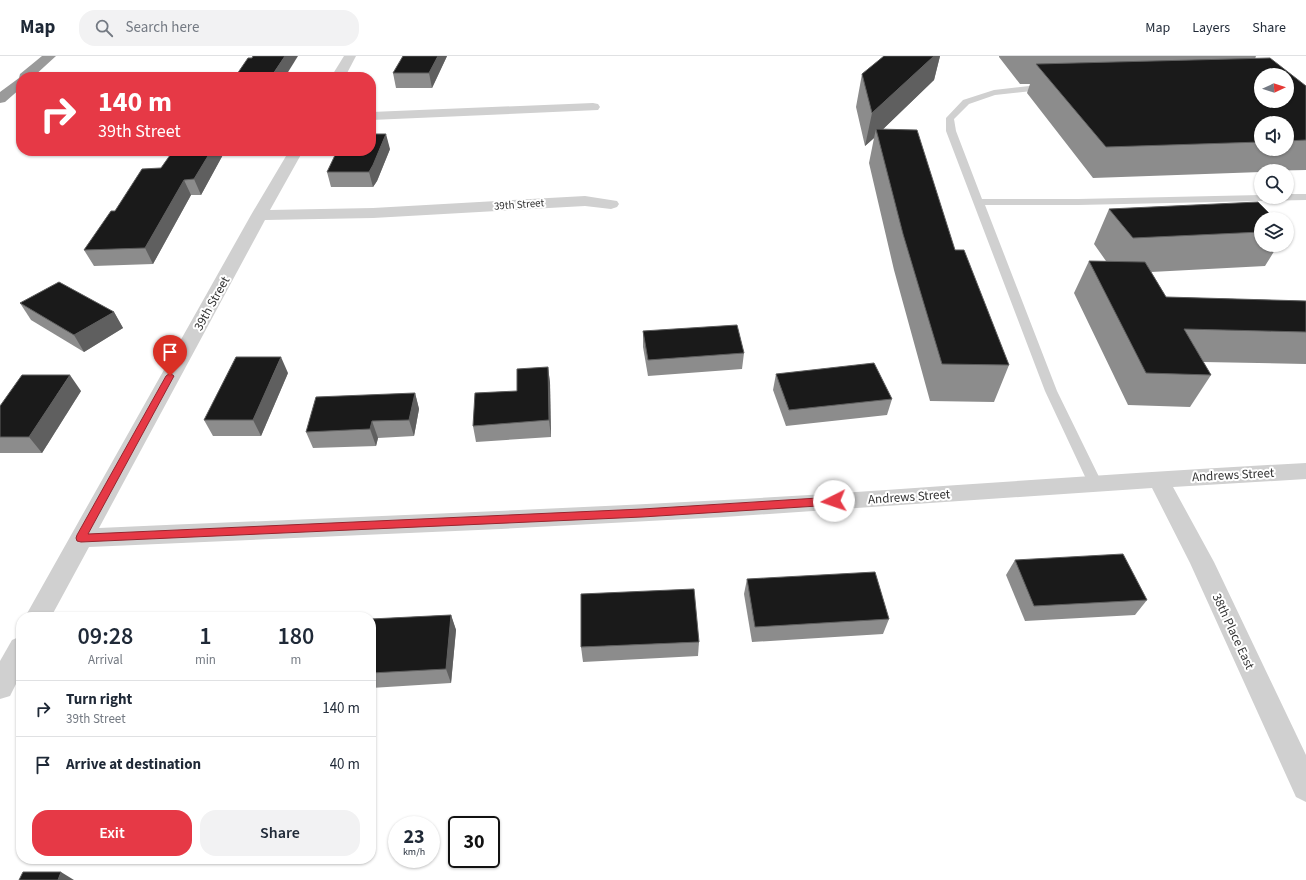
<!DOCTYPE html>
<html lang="en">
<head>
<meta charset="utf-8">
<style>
  :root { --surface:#fff; --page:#f2f2f3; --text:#1f2937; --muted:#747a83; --line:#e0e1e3; --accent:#e63946 }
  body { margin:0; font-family:"Source Sans 3",sans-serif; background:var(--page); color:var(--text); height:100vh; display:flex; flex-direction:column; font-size:15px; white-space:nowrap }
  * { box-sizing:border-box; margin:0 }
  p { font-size:13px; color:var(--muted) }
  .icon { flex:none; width:22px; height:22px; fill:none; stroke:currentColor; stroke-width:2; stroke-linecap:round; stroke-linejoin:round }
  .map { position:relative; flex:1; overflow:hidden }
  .drawer { position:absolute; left:16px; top:556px; width:360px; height:252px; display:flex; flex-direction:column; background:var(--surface); border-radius:16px; box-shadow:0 1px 3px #0004 }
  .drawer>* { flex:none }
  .banner { position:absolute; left:16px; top:16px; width:360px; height:84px; border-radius:16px; box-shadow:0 1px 3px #0004; background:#e63946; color:#fff; overflow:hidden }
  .needle { width:26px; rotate:86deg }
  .fabs { position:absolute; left:1254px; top:12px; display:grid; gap:8px }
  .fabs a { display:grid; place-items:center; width:40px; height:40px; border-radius:50%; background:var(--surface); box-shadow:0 1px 3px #0004; font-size:20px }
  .speed { position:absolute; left:388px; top:760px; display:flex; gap:8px; font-size:20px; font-weight:700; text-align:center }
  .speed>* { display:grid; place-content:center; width:52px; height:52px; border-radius:50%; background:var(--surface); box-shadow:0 1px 3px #0004; line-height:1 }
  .speed small { font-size:10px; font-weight:400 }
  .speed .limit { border:2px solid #111; border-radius:6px; background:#fff; color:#111 }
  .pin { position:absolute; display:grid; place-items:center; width:34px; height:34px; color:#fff; margin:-41px -17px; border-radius:50% 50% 50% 0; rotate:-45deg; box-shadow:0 0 4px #0007 }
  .pin .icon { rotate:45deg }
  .me { position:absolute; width:44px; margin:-22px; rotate:266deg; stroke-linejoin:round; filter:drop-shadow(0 0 3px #0008) }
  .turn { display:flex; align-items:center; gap:14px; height:84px; padding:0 16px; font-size:18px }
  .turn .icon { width:52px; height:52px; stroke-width:2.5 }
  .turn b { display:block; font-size:28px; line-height:34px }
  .eta { display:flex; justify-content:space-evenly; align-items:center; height:68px; text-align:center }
  .eta b { font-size:24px; font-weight:600; line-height:28px }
  .action { display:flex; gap:8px; margin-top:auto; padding:8px 16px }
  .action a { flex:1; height:46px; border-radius:16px; background:var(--accent); color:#fff; font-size:16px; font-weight:600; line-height:46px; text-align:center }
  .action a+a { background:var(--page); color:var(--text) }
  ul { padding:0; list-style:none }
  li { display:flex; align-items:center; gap:12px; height:56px; padding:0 16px; border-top:1px solid var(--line) }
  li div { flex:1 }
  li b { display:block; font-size:15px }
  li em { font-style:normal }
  header { display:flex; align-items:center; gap:24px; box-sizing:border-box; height:56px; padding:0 20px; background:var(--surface); border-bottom:1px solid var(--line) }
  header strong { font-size:19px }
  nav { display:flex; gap:22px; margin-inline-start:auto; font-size:14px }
  .search { width:280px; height:36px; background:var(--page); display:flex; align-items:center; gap:10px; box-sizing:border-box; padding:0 14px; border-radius:16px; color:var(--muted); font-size:15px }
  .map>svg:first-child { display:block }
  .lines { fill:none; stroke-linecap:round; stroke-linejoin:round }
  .lane { fill:#d0d0d0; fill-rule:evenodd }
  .street { fill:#d0d0d0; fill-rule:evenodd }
  .highway { fill:#9a9a9a; fill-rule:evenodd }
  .wall { fill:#8c8c8c; fill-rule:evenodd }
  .shaded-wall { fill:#5f5f5f }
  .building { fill:#1a1a1a; stroke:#5f5f5f; fill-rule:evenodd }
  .route { fill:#e63946; stroke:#96252e }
  .labels { text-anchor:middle; stroke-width:4; stroke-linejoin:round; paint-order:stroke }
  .far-street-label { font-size:11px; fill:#333; stroke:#fff }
  .street-label { font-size:13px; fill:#333; stroke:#fff }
</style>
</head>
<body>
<header>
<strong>Map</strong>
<div class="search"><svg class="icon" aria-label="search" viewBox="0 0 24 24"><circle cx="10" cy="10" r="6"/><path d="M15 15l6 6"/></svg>Search here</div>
<nav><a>Map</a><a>Layers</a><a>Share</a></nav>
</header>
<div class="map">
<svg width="1306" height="824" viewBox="0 0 1306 824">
  <rect width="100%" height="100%" fill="#fff"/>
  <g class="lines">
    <path class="lane" d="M1047,28l3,1 1,2 -1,2 -55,6 -26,9 -15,15 2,12 26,68h96l183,-4v2h26v-3h19v6l-228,5h-93l72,186 45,92 -2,4 -5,1 -5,-1 -2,-4 -43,-92 -99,-260v-13l17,-18 31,-10z"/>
    <g class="street">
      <path d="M344,0h12l-11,21h-14z"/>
      <path d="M593,47l5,1 2,3 -2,3 -227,10v-8z"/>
      <path d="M289,95h14l-33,59 103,-2 212,-12 32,5 2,3 -2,3 -6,2 -26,-3 -212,12 -108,2 -166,308c208,-9 417,-17 625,-28 194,-11 388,-27 582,-37v16l-133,8 41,75 92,193v47l-10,-5 -106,-234 -38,-75 -428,29 -223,12 -412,18 -38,70h-26l226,-402z"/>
      <path d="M21,580v38l-11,22 -10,3v-38l12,-21z"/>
    </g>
    <path class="highway" d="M42,0h14l-23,21h-12v11l-16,14 -5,1v-11l19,-14 1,-4z"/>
  </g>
  <g class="wall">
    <path d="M447,0l-15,32h-36l-3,-15z"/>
    <path d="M884,0h56l-6,24 -51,49 72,121 54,115 -15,37 -64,-1 -36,-131 -25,-107 5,-25 -9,8 -9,-39 6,-33z"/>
    <path d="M999,0h257l-1,3 51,27v84l-45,1v1l-168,6 -66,-85 3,-9h-10l-21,-27zM1261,67h26v26h-26z"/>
    <path d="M390,93l-13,32 -4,6h-42l-4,-15z"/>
    <path d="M173,95h52l-24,44h-10l-38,69 -59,2 -10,-16 31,-39 46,-43z"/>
    <path d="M1109,153l152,10v26h17l-13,21 -114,6 15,25 140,4v63l-103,-2 8,13 -21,32 -62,-2 -54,-112 15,-32h17l-12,-17z"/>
    <path d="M20,247l94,9 9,16 -39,24 -53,-32z"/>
    <path d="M643,275l101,22 -2,16 -94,7 -5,-29z"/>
    <path d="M548,311l2,16 1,54 -75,5 -3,-16z"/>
    <path d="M288,317l-27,63h-48l-9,-16z"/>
    <path d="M776,318l116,25 -5,16 -101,11 -13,-36z"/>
    <path d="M81,335l-39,62h-42v-47z"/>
    <path d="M415,337l4,16 -5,27 -36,2 -2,8 -63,2 -7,-16z"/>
    <path d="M1015,504l132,40 -12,15 -110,6 -19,-46z"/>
    <path d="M747,523l142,40 -6,15 -131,8 -8,-48z"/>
    <path d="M451,559l5,15 -5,53 -80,5v-69z"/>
    <path d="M699,586l-1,14 -115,6 -2,-15z"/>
  </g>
  <g class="shaded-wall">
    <path d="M285,0h13l-13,21h-14z"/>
    <path d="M438,0h9l-15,32 -3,-15z"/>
    <path d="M934,0h6l-6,24 -57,55 -1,-6 -2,9 -9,8 7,-33z"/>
    <path d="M386,78l4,15 -13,32 -4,6 -4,-15z"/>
    <path d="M211,95h14l-24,44 -7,-16z"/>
    <path d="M184,124l7,15 -38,69 -8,-16z"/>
    <path d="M114,256l9,16 -39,24 -10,-17z"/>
    <path d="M281,301l7,16 -27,63 -8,-16z"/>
    <path d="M548,311l2,16 1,54 -2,-17z"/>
    <path d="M70,319l11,16 -39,62 -13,-16z"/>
    <path d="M415,337l4,16 -5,27 -5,-16z"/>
    <path d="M372,365l6,17 -2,8 -6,-17z"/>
    <path d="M451,559l5,15 -5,53 -5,-14z"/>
    <path d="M61,816l13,8h-16z"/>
  </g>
  <g class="building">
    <path d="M253,0h32l-14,21h-36l13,-19h4z"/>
    <path d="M403,0h35l-9,17h-36z"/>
    <path d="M884,0h50l-62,57 -10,-39z"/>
    <path d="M1270,2l36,28v54l-19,1v-18h-26v19l-155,5 -70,-83zM1261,19h26v26h-26z"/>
    <path d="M876,73l41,1 38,120h9l45,115 -67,-1 -39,-130z"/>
    <path d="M371,78h15l-13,31 -4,7h-42l10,-21h34z"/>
    <path d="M173,95h38l-17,28 -10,1 -39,68 -61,2 27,-39h4l27,-42 19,-1z"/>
    <path d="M1258,146l17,17h-14v13l-128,6 -24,-29z"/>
    <path d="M1089,205l56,1 21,35 140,4v31l-122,-3 27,46 -65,-2z"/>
    <path d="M59,226l55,30 -40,23 -54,-32z"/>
    <path d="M737,269l7,28 -96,7 -5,-29z"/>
    <path d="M236,301h45l-28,63h-49z"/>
    <path d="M874,307l18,36 -103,11 -13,-36z"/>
    <path d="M548,311l1,53 -76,6 2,-33 42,-2v-22z"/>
    <path d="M22,319h48l-41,62h-29v-31z"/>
    <path d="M415,337l-6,27 -37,1 -2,8 -64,3 10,-35z"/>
    <path d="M1123,498l24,46 -113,6 -19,-46z"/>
    <path d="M875,516l14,47 -134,8 -8,-48z"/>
    <path d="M694,533l5,53 -118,5v-53z"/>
    <path d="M451,559l-5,54 -75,4v-54z"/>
    <path d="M23,816h38l-3,8h-39z"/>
  </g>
  <path class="route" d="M170,317l4,3 -86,158 554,-25 192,-12 5,4 -5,4 -192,12 -561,25 -4,-1 -1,-3 1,-3 89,-159z"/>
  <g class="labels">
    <g class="far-street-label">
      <text transform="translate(519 148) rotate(-4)" y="4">39th Street</text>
    </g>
    <g class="street-label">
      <text transform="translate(211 247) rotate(-61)" y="5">39th Street</text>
      <text transform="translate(1233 418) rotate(-3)" y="5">Andrews Street</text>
      <text transform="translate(909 440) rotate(-4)" y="5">Andrews Street</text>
      <text transform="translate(1234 575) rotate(65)" y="5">38th Place East</text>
    </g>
  </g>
</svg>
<div class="fabs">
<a><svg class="needle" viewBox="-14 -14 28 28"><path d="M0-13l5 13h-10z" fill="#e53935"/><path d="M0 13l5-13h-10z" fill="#747a83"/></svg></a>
<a><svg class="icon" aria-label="sound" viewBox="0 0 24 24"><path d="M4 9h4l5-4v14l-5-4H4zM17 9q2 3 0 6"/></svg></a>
<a><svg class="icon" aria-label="search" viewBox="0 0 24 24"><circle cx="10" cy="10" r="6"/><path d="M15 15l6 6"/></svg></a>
<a><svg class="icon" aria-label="layers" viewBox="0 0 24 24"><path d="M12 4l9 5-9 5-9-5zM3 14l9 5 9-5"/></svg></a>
</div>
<div class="speed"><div>23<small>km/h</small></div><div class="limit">30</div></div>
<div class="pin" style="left:170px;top:320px;background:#d93025"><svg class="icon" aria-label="arrive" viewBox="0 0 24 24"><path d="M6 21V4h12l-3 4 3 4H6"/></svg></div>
<svg class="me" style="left:834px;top:445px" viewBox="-20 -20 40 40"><circle r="19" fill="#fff"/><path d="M0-13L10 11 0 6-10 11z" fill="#e63946"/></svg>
<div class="banner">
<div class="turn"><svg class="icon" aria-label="right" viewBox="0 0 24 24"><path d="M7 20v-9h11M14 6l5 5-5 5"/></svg><div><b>140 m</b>39th Street</div></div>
</div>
<section class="drawer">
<div class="eta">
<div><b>09:28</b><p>Arrival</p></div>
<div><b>1</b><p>min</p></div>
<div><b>180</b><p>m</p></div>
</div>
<ul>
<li><svg class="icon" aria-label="right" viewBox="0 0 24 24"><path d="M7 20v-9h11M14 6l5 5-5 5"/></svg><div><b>Turn right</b><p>39th Street</p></div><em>140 m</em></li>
<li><svg class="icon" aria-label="arrive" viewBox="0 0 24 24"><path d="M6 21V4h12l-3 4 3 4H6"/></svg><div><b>Arrive at destination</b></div><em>40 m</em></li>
</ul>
<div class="action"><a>Exit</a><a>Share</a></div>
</section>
</div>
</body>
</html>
